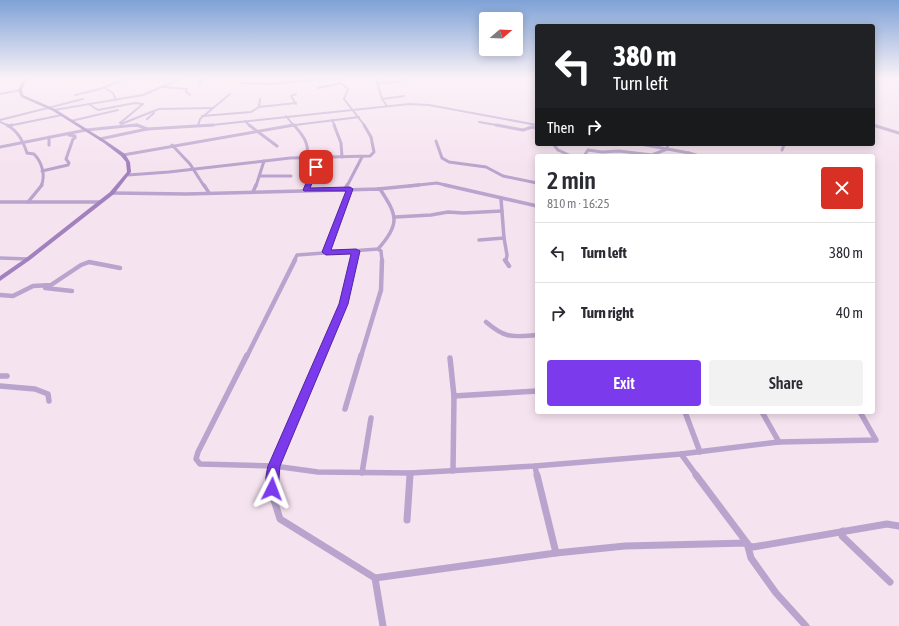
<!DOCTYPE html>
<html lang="en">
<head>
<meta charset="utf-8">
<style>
  :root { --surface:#fff; --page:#f2f2f3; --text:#2b2b33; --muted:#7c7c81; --line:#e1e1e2; --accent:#7c3aed }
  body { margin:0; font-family:"Asap Condensed",sans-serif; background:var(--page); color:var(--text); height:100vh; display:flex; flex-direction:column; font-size:15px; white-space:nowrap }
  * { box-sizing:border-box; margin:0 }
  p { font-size:13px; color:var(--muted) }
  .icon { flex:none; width:22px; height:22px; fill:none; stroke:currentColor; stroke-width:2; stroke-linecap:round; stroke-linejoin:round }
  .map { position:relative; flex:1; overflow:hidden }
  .panel { position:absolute; left:535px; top:154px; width:340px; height:260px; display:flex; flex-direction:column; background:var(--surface); border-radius:4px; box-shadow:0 2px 10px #0003 }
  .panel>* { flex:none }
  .banner { position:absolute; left:535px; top:24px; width:340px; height:122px; border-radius:4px; box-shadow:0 2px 10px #0003; background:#202124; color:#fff; overflow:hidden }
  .needle { width:26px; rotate:71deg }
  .fabs { position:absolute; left:479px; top:12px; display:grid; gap:8px }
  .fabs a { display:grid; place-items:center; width:44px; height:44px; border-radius:4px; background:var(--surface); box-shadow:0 2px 10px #0003; font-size:20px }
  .pin { position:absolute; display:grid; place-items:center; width:34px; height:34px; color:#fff; margin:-17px; border-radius:8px; box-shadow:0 2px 6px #0006 }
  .me { position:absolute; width:44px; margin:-22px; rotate:3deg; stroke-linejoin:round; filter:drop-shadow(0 0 3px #0008) }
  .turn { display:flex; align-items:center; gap:14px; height:84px; padding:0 12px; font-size:18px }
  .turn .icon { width:52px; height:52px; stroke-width:2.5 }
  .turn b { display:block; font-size:28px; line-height:34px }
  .then { display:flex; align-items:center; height:38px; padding:0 12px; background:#0003; gap:8px; font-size:15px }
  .round { display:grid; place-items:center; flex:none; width:42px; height:42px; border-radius:4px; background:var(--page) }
  .headline { display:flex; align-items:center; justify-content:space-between; height:68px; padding:0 12px }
  h1 { font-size:24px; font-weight:600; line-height:30px }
  .cta { display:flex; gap:8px; margin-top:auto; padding:8px 12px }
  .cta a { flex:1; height:46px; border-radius:4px; background:var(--accent); color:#fff; font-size:16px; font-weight:600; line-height:46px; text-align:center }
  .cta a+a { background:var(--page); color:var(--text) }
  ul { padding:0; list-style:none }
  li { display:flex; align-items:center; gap:12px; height:60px; padding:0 12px; border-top:1px solid var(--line) }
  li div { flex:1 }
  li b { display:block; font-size:15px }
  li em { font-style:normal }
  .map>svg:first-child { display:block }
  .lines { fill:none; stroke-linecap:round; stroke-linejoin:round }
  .street-far5 { stroke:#b9a4cd; stroke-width:2 }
  .street-far4 { stroke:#b9a4cd; stroke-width:3 }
  .street-far3 { stroke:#b9a4cd; stroke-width:3.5 }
  .street-far2 { stroke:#b9a4cd; stroke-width:4.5 }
  .street-far1 { stroke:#b9a4cd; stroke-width:5.5 }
  .street { stroke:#b9a4cd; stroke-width:7 }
  .secondary { fill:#a181be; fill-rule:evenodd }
  .route { fill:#7c3aed; stroke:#51269a }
</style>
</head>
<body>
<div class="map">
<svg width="899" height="626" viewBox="0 0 899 626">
  <rect width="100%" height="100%" fill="#f6e3f0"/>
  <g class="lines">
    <g class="street-far5">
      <path d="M128,78l48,2"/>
      <path d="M339,78l2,5 7,6 -4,10 21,27"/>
      <path d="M376,78l6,21 5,7"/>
      <path d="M873,80h5l-2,-2"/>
      <path d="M240,83l32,1 60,-6"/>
      <path d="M377,83l21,-1 3,-1 -1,-3"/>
      <path d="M200,84v-3l7,-3"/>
      <path d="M104,87l9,6 3,7"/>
      <path d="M163,87l24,2 -1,3 4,3"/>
      <path d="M318,88l23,-5"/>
      <path d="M0,94l20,-4"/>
      <path d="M296,94l-5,2 5,8"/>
      <path d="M75,95l25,-6 27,-11"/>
      <path d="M382,99l22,-3"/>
      <path d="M90,105l8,5 37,-7 8,1 -23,19"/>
      <path d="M259,107l1,-8"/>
      <path d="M54,110l89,-15 39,-17"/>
      <path d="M202,116l49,-4 8,-5 37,-4"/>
      <path d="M286,116l8,10"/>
      <path d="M147,119l7,-6"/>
      <path d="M0,120l83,-21"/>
      <path d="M332,120l3,6"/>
      <path d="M71,121l47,-11"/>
      <path d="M245,121l5,5"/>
      <path d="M0,122l9,4"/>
      <path d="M479,122l23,4"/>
      <path d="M121,124l38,-15 54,-1"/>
      <path d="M873,125l4,1"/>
      <path d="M8,126l54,-11"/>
      <path d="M126,126h14"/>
      <path d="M198,126l2,-7 30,-25"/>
      <path d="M203,126l206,-22 20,1 108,20"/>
      <path d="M287,126l72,-9"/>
    </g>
    <g class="street-far4">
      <path d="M7,125c11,6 16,16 20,28l7,1c8,8 12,22 7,32"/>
      <path d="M137,125l10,4 66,-4"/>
      <path d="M249,125l28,21"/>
      <path d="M294,125c10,12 14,16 14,32"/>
      <path d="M334,125l7,18 1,14"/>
      <path d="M496,125l27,5 9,-3 5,1"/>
      <path d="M873,125l26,8"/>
      <path d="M8,126l4,-1"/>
      <path d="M49,137v8"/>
      <path d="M100,139l47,-10"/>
      <path d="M436,141l6,17 7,4 37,5 17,9 34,7"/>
      <path d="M553,144l5,6 13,6"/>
      <path d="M640,144l49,9 -2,3"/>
      <path d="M781,144l3,1 -2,5"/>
      <path d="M172,145l18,19 14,22"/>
      <path d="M0,147l86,-17 50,-5"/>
      <path d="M689,153l10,3"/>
      <path d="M123,155l171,-30"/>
      <path d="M584,156l4,-6 14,2 17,-1 33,4 15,-6 1,-5"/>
      <path d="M42,171l26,-6 1,-2 -3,-4 7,-20 2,-1v-2l-6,-1"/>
      <path d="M128,175l41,-3 121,-14 80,-2 4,-4 -3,-15 -7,-12"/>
      <path d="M260,176h31"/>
      <path d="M256,186l8,-25"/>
      <path d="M308,186l12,-29"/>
      <path d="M347,186l15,-29"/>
      <path d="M409,186l28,-3 12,3"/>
    </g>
    <g class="street-far3">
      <path d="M204,185l5,8"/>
      <path d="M445,185l92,21"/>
      <path d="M345,189l2,-4"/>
      <path d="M378,189l41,-4"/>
      <path d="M306,190l2,-5"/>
      <path d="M253,192l3,-7"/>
      <path d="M112,193l74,1 194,-5c17,26 21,35 -2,60l-81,6 -3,6"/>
      <path d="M0,202h100"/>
      <path d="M28,202l14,-17"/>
      <path d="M395,217l36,-2 17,-3 15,1 39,-2"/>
      <path d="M504,238l3,17 -1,6"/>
      <path d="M479,240l25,-2 -3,-39"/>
      <path d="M378,249l3,2 1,10"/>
      <path d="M326,252l24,-63"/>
      <path d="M0,258l28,1"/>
      <path d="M354,261l2,-10"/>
    </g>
    <g class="street-far2">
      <path d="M505,260l4,6"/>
      <path d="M45,288l27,3"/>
      <path d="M0,295l13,1 20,-10 18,-1 30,-20 8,-3 31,6"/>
      <path d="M486,322c20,17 26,15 51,13"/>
      <path d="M247,356l48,-96"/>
      <path d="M321,356l22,-52 11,-44"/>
      <path d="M361,356l20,-66 1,-30"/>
    </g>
    <g class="street-far1">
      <path d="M247,355l-49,97 -2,7 4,5 74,2 44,6 92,1 125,-7 146,-12 98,-12 97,-2 -16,-28"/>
      <path d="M450,358l4,38 -1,75"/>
      <path d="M0,376h7"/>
      <path d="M0,386l35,3 13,5 1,7"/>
      <path d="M454,396l83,-5"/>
      <path d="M345,409l16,-54"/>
      <path d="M685,412l15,40"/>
      <path d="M762,412l17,30"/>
      <path d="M681,454l16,22"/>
      <path d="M535,466l2,10"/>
      <path d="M362,473l9,-55"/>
      <path d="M273,476l1,-10 47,-111"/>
      <path d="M410,476v-3"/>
    </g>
    <g class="street">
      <path d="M273,475l1,25 6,19 95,59 181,-25 69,-7 122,-3 2,3 4,1 134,-23 12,2"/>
      <path d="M537,475l19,78"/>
      <path d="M696,475l51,68 4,15 25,35 30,33"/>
      <path d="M407,520l3,-45"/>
      <path d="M843,531l-1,5 48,46"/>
      <path d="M375,578l8,48"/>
    </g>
    <path class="secondary" d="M24,78h3l-5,12 1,5 32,14 51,32 19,13 5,8 1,10 -17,22 -84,66 -30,21v-5l26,-18 84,-66 17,-20 -1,-10 -5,-6 -17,-13 -51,-32 -32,-14 -3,-7z"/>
  </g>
  <linearGradient id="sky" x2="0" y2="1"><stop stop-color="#7ea2d6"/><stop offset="0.47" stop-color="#fbf2f8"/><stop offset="1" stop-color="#fbf2f8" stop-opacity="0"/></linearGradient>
  <rect width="899" height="166" fill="url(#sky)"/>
  <path class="route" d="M316,165l3,2 -9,21 40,-1 3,2 -22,61 25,-1 4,2 -12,53 -68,162c-1,8 -1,22 -3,27l-5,2 -4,-2c-4,-9 -2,-18 0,-27l71,-162 12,-50 -25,1 -4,-3 24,-61h-42l-1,-1 10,-23z"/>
</svg>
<div class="fabs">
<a><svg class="needle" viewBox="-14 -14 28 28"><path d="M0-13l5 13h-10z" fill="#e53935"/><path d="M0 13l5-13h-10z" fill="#7c7c81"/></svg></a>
</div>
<div class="pin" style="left:316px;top:167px;background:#d93025"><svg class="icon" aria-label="arrive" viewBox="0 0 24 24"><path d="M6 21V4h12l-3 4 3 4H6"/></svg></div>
<svg class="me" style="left:272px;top:489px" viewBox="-20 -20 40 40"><path d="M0-17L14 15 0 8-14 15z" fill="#7c3aed" stroke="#fff" stroke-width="4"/></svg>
<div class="banner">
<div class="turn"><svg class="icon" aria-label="left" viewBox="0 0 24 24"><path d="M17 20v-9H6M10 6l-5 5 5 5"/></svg><div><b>380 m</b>Turn left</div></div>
<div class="then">Then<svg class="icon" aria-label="right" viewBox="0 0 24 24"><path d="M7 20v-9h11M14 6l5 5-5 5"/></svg></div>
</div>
<section class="panel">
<div class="headline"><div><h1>2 min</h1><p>810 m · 16:25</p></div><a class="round" style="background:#d93025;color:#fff"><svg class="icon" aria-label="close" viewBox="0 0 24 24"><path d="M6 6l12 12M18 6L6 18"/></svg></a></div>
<ul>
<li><svg class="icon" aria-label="left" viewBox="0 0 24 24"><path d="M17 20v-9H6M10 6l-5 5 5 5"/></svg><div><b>Turn left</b></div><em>380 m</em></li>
<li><svg class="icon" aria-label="right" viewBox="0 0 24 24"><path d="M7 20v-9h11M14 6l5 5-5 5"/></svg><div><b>Turn right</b></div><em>40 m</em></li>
</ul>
<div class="cta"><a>Exit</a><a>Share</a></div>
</section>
</div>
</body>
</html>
